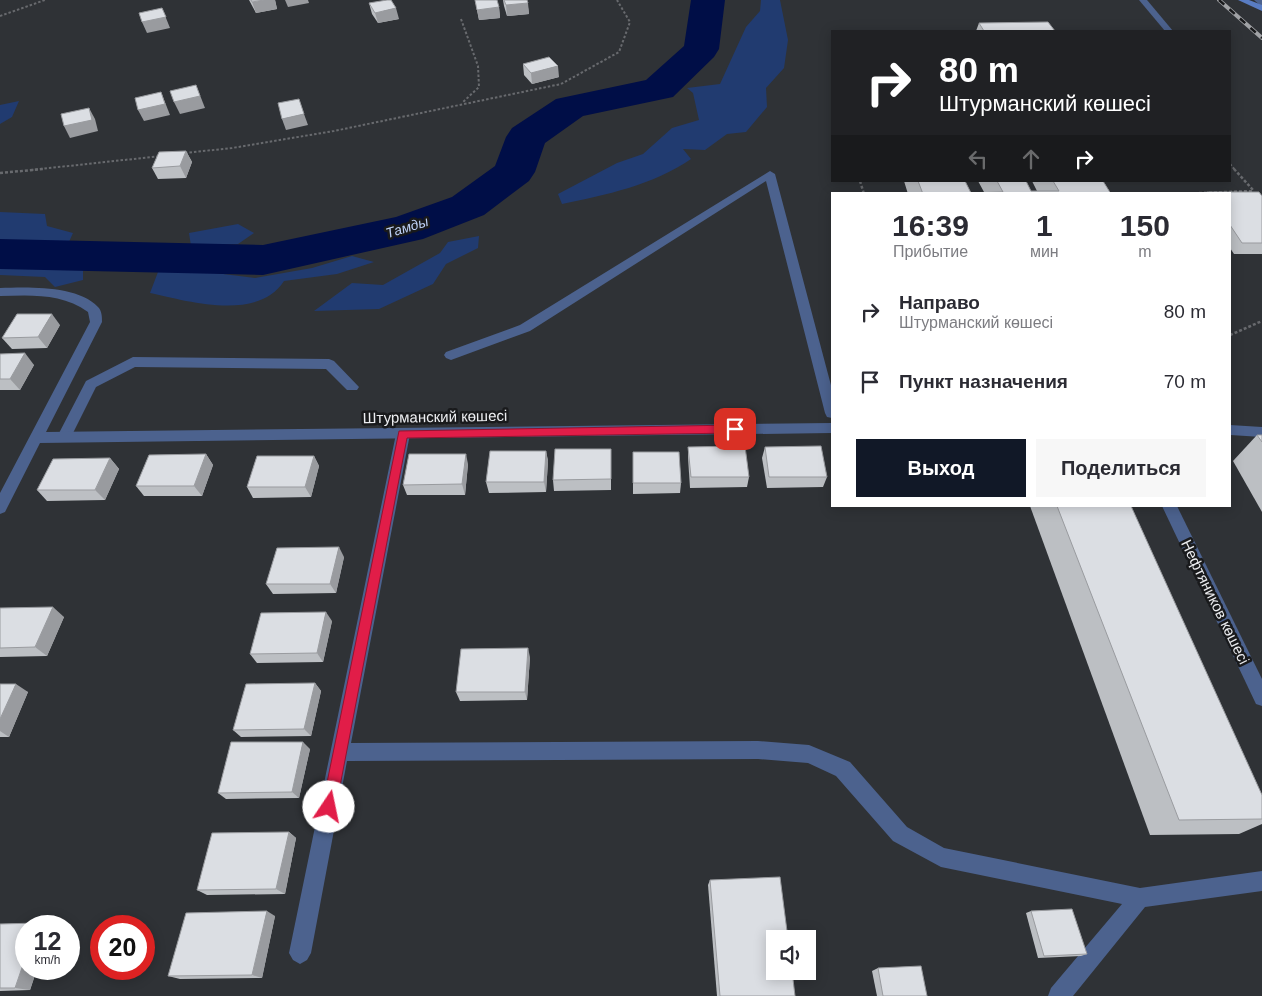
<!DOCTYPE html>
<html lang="ru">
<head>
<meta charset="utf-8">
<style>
  :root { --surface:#fff; --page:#f7f7f7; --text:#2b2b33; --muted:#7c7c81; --accent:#111827 }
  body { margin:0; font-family:Helvetica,sans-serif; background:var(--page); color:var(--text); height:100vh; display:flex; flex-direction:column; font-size:19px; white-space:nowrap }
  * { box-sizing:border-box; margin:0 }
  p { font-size:16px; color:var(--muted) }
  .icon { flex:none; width:28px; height:28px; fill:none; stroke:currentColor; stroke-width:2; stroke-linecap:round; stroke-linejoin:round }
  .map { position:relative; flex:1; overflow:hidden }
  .details { position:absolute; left:831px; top:192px; width:400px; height:315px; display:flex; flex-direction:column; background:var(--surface); border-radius:0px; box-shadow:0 2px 12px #0003 }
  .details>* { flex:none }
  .guide { position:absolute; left:831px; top:30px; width:400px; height:152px; border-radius:0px; box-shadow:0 2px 12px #0003; background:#202124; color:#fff; overflow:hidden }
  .tools { position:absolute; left:766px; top:930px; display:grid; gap:10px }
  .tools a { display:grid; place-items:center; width:50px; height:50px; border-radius:0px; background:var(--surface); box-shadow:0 2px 12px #0003; font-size:25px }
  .speed { position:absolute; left:15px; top:915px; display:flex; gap:10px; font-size:25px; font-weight:700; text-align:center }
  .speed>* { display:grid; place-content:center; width:65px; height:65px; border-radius:50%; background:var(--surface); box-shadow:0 2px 12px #0003; line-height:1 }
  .speed small { font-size:12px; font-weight:400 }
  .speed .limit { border:8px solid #d22; background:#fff; color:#111 }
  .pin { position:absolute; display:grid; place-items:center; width:42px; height:42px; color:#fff; margin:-21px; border-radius:10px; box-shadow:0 2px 8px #0006 }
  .me { position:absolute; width:55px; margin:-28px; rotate:11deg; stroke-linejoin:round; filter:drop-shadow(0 0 4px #0008) }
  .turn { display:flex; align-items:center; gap:18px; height:105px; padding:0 25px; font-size:22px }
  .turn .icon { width:65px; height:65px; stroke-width:2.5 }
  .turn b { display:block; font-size:35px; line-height:42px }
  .lanes { display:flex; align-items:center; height:48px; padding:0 25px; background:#0003; justify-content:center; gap:25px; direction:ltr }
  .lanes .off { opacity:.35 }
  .eta { display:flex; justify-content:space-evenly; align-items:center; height:85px; text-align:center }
  .eta b { font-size:30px; font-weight:700; line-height:35px }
  .button { display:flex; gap:10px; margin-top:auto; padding:10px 25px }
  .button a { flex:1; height:58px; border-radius:0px; background:var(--accent); color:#fff; font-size:20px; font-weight:700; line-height:58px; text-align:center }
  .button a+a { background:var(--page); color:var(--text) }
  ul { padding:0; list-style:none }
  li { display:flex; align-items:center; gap:15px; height:70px; padding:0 25px }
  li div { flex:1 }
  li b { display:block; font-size:19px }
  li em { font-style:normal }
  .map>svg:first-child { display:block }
  .green { fill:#213b70 }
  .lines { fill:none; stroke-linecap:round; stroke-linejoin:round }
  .river { fill:#000e47; fill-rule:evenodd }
  .path-far1 { stroke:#686a6e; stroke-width:2; stroke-dasharray:2.5 2; stroke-linecap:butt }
  .path { stroke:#686a6e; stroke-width:2.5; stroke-dasharray:3 2; stroke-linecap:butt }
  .lane { fill:#4c628e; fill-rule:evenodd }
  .street { fill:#4c628e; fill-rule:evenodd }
  .secondary { fill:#597cc2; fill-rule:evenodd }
  .rail-casing { stroke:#a0a2a5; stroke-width:4 }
  .rail { stroke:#191a1c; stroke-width:2.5; stroke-dasharray:7; stroke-linecap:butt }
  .wall { fill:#bcbfc3 }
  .shaded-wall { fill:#999b9f }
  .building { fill:#dbdee3; stroke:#999b9f }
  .route { fill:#e11d48; stroke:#92132f }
  .labels { text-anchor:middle; stroke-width:5; stroke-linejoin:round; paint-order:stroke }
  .far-water-label { font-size:14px; font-style:italic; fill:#bccff4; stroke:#191a1c }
  .street-label { font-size:15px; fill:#ecedf0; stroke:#191a1c }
</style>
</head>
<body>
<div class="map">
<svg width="1262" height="996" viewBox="0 0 1262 996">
  <rect width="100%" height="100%" fill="#2f3236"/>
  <g class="green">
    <path d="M761,0h19l8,40 -4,28 -18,20 1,19 -21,25 -19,2 -22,16 -22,-1 8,10c-38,26 -85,36 -129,45l-4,-10 59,-31 26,-9 29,-26 27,-8 -6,-27 -6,-5 33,-4 26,-57 14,-16z"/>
    <path d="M19,101l-7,16 -12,7v-19z"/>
    <path d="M0,212l45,2 2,12 26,7 -5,11 -68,4z"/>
    <path d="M238,224l16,9 -16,11 -47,2 -2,-13z"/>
    <path d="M479,236l-1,12 -32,16 -13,20 -54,25 -65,2 38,-28 31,2 57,-32 8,-11z"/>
    <path d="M352,256l22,6 -37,12 -53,7c-26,41 -97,20 -134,12l8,-21 41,-1 56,7 57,-10z"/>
    <path d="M0,261h61l22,7v12l-28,7 -10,-10 -45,-2z"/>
  </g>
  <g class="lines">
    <path class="river" d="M691,0h34l-6,49 -5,8 -41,40 -90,19 -38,27 -10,29 -6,9 -45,34 -61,24 -160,36 -263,-6v-30l263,6 133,-28 56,-20 43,-31 11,-29 6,-9 44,-29 90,-19 38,-34z"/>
    <g class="path-far1">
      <path d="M0,16l45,-16"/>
      <path d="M461,19l17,47 1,21 -16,15"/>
      <path d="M185,153l47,-5 102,-17 227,-47 58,-32 11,-30 -13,-22"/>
      <path d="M1230,164l5,6"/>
      <path d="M31,170l130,-14"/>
    </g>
    <g class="path">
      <path d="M1234,169l20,22"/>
      <path d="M0,173l43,-4"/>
      <path d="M860,181l4,13"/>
      <path d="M1174,194l79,-3"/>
      <path d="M1230,335l32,-14"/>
    </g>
    <g class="lane">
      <path d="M1139,0h8l26,31h-8z"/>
      <path d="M1254,0h8v7z"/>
      <path d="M770,171l5,3 57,215v29l-5,-1 -2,-4 -59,-232 -236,150 -79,29 -5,-2 -2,-3 2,-3 74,-27z"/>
      <path d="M133,357l196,2 5,2 25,26 -2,3h-10l-21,-21 -191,-2 -39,20 -27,54 -5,1 -5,-1 -2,-4 29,-56z"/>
      <path d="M403,429l5,1 2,4 -59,309 407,-2 51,4 41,17 57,65 37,21 196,40 122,-17v20l-117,16 -72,89h-25l3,-8 71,-84 -181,-37 -48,-26 -57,-65 -28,-13 -50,-4 -411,2 -36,192 -4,7 -7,4 -7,-4 -4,-7 107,-519 2,-4z"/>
    </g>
    <g class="street">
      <path d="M0,288c27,-1 78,-3 98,19 4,4 4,10 4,15l-56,110 786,-9v10l-792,10 -35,69 -5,2v-21l90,-171 -2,-10c-26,-19 -57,-17 -88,-16z"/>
      <path d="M1230,425l32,2v10l-32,-2z"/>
      <path d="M1162,506h15l85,173v27l-6,-2z"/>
    </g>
    <path class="secondary" d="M1238,0h11l13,5v6z"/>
    <g class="rail-casing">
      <path id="rail" d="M1219,0l43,38"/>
    </g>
    <use href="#rail" class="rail"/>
  </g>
  <g class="wall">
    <path d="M249,0h26l2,9 -21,4z"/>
    <path d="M475,0l24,7 1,11 -21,2z"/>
    <path d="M503,0h24l2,14 -22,2 -3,-10z"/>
    <path d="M369,3l30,16 -21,4 -6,-9z"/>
    <path d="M979,23l76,8h-79z"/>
    <path d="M523,64l36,13 -27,7 -8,-9z"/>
    <path d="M186,151l6,11 -6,16 -28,1 -6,-11z"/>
    <path d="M904,181h61l6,12 13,-1 -6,-11h48l5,10h6l-5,-10h71l8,13h-203z"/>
    <path d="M1207,192l55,4v58h-28l-4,-6v-54h-24z"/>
    <path d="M60,325l-13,23 -35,1 -10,-11z"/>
    <path d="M0,354l34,11 -14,25h-20z"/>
    <path d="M1257,435h5v77l-29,-51z"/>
    <path d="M688,447l61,30 -2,10 -57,1 -2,-31z"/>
    <path d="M765,447l62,30 -4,10 -56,1 -5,-30z"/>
    <path d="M611,449v41l-57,1 -1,-11z"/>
    <path d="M546,451l2,10 -2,31 -57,1 -3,-11z"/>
    <path d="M633,452l48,31 -1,10 -47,1z"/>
    <path d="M206,454l7,11 -11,31h-58l-8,-10z"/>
    <path d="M314,456l5,10 -8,31 -58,1 -6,-11z"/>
    <path d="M110,458l9,11 -14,31 -58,1 -10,-11z"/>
    <path d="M468,464l-3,31h-58l-4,-10z"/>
    <path d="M1030,506h101l131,313v5l-23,10 -89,1z"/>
    <path d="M344,557l-8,36 -63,1 -7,-10z"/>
    <path d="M0,608l64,9 -17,39 -47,1z"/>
    <path d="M332,621l-9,41 -66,1 -7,-9z"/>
    <path d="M530,657l-3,43 -67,1 -4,-9z"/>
    <path d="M315,683l6,8 -10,45 -70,1 -8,-7z"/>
    <path d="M0,684l28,8 -19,45h-9z"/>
    <path d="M310,749l-11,49 -73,1 -8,-6z"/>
    <path d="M289,832l7,6 -11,56 -78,1 -10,-5z"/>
    <path d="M710,880l85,116h-78l-9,-111z"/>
    <path d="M1031,911l56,43 -6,2 -43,2 -12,-45z"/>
    <path d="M275,916l-13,62 -82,1 -12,-3z"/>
    <path d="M0,924l26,45h11l-7,21 -30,1z"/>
    <path d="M878,968l49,28h-50l-5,-25z"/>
  </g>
  <g class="shaded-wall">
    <path d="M264,0h11l2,9 -21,4 -4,-11z"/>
    <path d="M285,0h23l1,3 -21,4z"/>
    <path d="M528,3l1,11 -22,2 -1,-11z"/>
    <path d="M499,7l1,11 -21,2 -2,-10z"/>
    <path d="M162,8l8,20 -23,5 -5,-11z"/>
    <path d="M396,8l3,11 -21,4 -3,-10z"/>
    <path d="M558,66l1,11 -27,7 -1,-11z"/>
    <path d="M196,85l9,23 -25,6 -6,-12z"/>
    <path d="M161,92l9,23 -26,6 -6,-11z"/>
    <path d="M89,108l6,11 3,12 -28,7 -6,-12z"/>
    <path d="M304,114l4,11 -22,5 -4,-11z"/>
    <path d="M186,151l6,11 -6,16 -6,-12z"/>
    <path d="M52,314l8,11 -13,23 -9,-11z"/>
    <path d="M25,353l9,12 -14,25 -10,-11z"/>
    <path d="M546,451l2,10 -2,31 -2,-10z"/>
    <path d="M206,454l7,11 -11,31 -8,-10z"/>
    <path d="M466,454l2,10 -3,31 -3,-11z"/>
    <path d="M314,456l5,10 -8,31 -6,-10z"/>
    <path d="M110,458l9,11 -14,31 -10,-10z"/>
    <path d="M339,547l5,10 -8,36 -6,-9z"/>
    <path d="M53,607l11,10 -17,39 -12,-9z"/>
    <path d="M326,612l6,9 -9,41 -6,-9z"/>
    <path d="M528,648l2,9 -3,43 -2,-8z"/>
    <path d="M315,683l6,8 -10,45 -7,-7z"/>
    <path d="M16,684l12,8 -19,45 -9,-6v-12z"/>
    <path d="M303,742l7,7 -11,49 -7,-6z"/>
    <path d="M289,832l7,6 -11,56 -9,-5z"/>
    <path d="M267,911l8,5 -13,62 -10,-3z"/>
    <path d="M38,923l11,3h-12z"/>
    <path d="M26,956v13h11l-7,21 -15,-2z"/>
  </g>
  <g class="building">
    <path d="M251,0h13l-12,2z"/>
    <path d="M387,0h4l5,8 -21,5 -6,-10z"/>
    <path d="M475,0h22l2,7 -22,3z"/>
    <path d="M504,0h23l1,3 -22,2z"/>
    <path d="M162,8l4,9 -24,5 -3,-9z"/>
    <path d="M1048,22l7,9h-71l-5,-8z"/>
    <path d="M549,57l9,9 -27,7 -8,-9z"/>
    <path d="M196,85l4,11 -26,6 -4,-11z"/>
    <path d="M161,92l4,12 -27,6 -3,-12z"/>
    <path d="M299,99l5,15 -22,5 -4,-16z"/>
    <path d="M89,108l3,12 -28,6 -3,-12z"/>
    <path d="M186,151l-6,15 -28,2 7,-16z"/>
    <path d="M918,181h47l6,12 32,-1 -6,-11h29l5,10h28l-6,-10h50l8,13h-188z"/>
    <path d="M1207,192h52l3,4v47h-20l-12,-18v-31h-22z"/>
    <path d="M17,314h35l-14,23 -36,1z"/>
    <path d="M25,353l-15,26h-10v-25z"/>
    <path d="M1257,435h5v7z"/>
    <path d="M745,446l4,31h-58l-3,-30z"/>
    <path d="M821,446l6,31h-58l-4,-30z"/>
    <path d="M555,449h56v30l-58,1z"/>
    <path d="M490,451h56l-2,31h-58z"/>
    <path d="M633,452h46l2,31h-48z"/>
    <path d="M206,454l-12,32h-58l13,-31z"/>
    <path d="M409,454h57l-4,30 -59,1z"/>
    <path d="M257,456h57l-9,31h-58z"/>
    <path d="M110,458l-15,32h-58l16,-31z"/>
    <path d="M1057,506h74l131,289v24l-83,1z"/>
    <path d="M339,547l-9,37h-64l11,-36z"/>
    <path d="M53,607l-18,40 -35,1v-40z"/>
    <path d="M326,612l-9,41 -67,1 11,-41z"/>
    <path d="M528,648l-3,44h-69l5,-43z"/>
    <path d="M315,683l-11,46 -71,1 13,-46z"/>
    <path d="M0,684h16l-16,35z"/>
    <path d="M231,742h72l-11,50 -74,1z"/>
    <path d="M289,832l-13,57 -79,1 15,-57z"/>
    <path d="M780,877l8,62h-13v32h17l3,25h-75l-10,-116z"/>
    <path d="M1072,909l15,45 -43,2 -13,-45z"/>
    <path d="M267,911l-15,64 -84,1 18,-63z"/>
    <path d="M38,923l-1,3h-11v30l-11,32h-15v-64z"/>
    <path d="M921,966l6,30h-44l-5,-28z"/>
  </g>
  <path class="route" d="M735,425l5,4 -5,4 -328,5 -71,369 -2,5 -5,2 -5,-2 -2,-5 77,-376z"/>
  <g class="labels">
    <g class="far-water-label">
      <text transform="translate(407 227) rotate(-17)" y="5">Тамды</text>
    </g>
    <g class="street-label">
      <text transform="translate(435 417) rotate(-1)" y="5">Штурманский көшесі</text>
      <text transform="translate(1215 602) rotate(64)" y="5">Нефтяников көшесі</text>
    </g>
  </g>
</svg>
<div class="tools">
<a><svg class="icon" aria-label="sound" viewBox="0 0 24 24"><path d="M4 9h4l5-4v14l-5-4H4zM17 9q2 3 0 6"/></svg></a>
</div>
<div class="speed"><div>12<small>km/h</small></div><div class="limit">20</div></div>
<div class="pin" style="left:735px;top:429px;background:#d93025"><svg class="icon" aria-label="arrive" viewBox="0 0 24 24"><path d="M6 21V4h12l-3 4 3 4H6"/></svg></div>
<svg class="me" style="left:329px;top:807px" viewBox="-20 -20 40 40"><circle r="19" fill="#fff"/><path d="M0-13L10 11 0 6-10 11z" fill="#e11d48"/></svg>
<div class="guide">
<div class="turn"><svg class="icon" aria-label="right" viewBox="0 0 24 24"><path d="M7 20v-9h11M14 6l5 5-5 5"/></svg><div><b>80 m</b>Штурманский көшесі</div></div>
<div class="lanes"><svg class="icon off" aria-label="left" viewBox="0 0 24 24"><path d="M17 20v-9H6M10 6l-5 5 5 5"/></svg><svg class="icon off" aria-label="ahead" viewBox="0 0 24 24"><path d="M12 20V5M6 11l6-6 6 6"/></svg><svg class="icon" aria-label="right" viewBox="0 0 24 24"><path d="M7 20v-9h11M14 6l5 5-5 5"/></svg></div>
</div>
<section class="details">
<div class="eta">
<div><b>16:39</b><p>Прибытие</p></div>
<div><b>1</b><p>мин</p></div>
<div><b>150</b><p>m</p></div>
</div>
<ul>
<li><svg class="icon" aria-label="right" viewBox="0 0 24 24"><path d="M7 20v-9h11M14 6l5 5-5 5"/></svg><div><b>Направо</b><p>Штурманский көшесі</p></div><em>80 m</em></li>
<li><svg class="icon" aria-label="arrive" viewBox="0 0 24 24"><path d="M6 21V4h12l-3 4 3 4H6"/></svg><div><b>Пункт назначения</b></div><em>70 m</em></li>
</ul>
<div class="button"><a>Выход</a><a>Поделиться</a></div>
</section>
</div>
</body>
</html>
